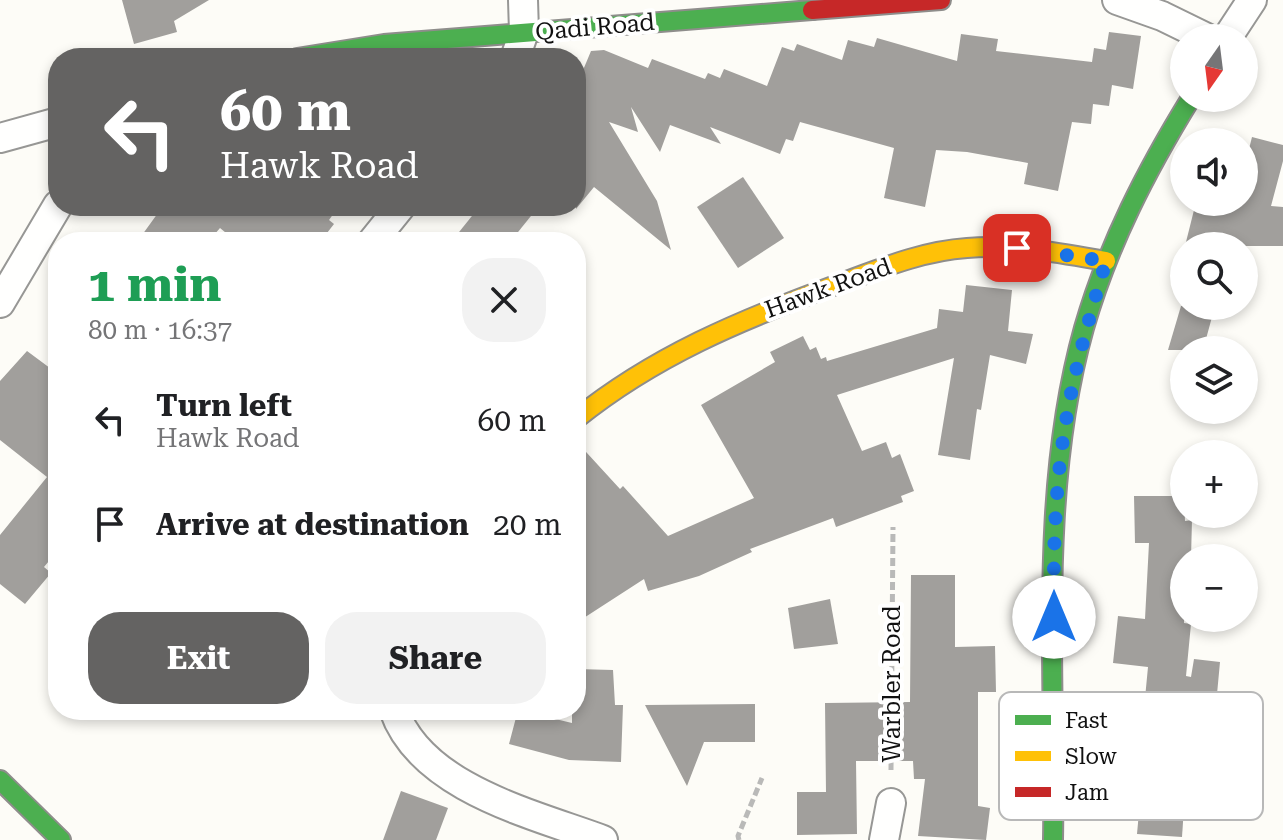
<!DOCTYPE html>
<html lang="en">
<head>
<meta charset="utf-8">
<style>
  :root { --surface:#fff; --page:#f2f2f2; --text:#202124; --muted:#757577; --accent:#646362 }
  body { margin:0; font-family:"Roboto Serif",serif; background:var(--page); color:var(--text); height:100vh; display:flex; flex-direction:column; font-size:30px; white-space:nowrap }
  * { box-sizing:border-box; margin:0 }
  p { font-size:26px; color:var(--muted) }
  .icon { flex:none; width:44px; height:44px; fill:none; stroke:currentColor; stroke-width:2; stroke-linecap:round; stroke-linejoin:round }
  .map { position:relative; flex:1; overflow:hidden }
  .sheet { position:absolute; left:48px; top:232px; width:538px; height:488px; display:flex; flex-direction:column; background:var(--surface); border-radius:32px; box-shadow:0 4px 12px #0003 }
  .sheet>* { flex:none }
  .hud { position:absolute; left:48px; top:48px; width:538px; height:168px; border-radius:32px; box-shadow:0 4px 12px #0003; background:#646362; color:#fff; overflow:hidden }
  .needle { width:52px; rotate:194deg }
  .controls { position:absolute; left:1170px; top:24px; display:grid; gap:16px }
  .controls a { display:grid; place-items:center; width:88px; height:88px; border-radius:50%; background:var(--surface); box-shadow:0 4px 12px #0003; font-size:40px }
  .pin { position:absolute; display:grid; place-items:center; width:68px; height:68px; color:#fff; margin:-34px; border-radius:16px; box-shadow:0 4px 12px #0006 }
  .me { position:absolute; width:88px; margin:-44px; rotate:0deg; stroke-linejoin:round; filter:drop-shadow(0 0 6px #0008) }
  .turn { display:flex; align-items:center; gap:28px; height:168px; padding:0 40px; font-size:36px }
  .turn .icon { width:104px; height:104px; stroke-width:2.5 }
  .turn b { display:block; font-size:56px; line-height:68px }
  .round { display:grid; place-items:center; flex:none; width:84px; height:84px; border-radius:32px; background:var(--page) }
  .summary { display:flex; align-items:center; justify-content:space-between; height:136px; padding:0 40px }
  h1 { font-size:48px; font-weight:700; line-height:60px; color:#1e9e55 }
  .action { display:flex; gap:16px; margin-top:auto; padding:16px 40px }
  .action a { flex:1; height:92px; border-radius:32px; background:var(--accent); color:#fff; font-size:32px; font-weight:700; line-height:92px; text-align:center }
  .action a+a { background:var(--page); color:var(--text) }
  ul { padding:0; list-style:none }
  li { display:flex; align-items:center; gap:24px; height:104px; padding:0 40px }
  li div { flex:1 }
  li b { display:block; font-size:30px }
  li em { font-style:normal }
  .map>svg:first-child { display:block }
  .building { fill:#a19f9c }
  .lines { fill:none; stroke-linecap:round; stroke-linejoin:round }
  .street-casing { stroke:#979795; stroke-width:32 }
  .fast-casing { stroke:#8e8d8b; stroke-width:22 }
  .slow-casing { stroke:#8e8d8b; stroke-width:22 }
  .jam-casing { stroke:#8e8d8b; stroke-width:22 }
  .path { stroke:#b9b9b8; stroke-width:5; stroke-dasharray:8 4; stroke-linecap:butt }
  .street { stroke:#fffffe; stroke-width:28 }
  .fast { stroke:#4caf50; stroke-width:18 }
  .slow { stroke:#ffc107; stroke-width:18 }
  .jam { stroke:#c62828; stroke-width:18 }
  .route { stroke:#1a73e8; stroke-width:14; stroke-dasharray:0 25.2 }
  .labels { text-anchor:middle; stroke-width:8; stroke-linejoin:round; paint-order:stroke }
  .street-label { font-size:24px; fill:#111; stroke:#fff }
  .key { fill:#fff; stroke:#b8b8b8; stroke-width:2 }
  .key-label { font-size:22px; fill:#111 }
</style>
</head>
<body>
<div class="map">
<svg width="1283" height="840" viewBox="0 0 1283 840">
  <rect width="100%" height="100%" fill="#fdfcf7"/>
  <g class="building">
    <path d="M122,0h87l-35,21 3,11 -43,12z"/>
    <path d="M1109,32l32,4 -8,53 -21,-4 -3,21 -16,-2 -2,20 -19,-2 -14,69 -34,-7 4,-21 -61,-11 -31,-2 -11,57 -41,-9 10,-50 -94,-26 -7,19 -7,-2 -6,15 -70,-27 11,17 -51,-19 -10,27 -29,-45 7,25 -29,-10 48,79 14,49 -77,-63 -18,22v-142l5,8 10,-24 13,-1 44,18 4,-9 53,20 3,-6 12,5 4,-9 43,17 15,-39 12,4 3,-7 45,16 6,-20 26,7 3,-9 80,23 4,-27 37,5 -2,12 96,11 2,-14 12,2z"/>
    <path d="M1252,137l31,8v16l-12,45 12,1v39h-98l11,-44h48v-33z"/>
    <path d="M743,177l41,61 -46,30 -41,-61z"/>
    <path d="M163,206h176l-10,14 5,4 -14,18h-83l-17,-14 -12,14h-71z"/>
    <path d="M480,206h59l-29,36h-59z"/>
    <path d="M966,285l46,5 -4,41 25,3 -7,30 -36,-9 -9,55 -4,-1 -7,51 -32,-5 16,-97 -117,37 25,56 24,-9 6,16 8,-4 14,37 -13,5 2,6 -67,25 -3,-9 -83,31 2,3 -53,24 -51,15 -4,-12 -68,44v-182l44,48 3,-3 45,50 86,-38 -53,-93 74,-43 -5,-10 33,-16 7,14 6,-3 5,12 5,-2 1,4 110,-33 2,-19 24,3z"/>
    <path d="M1181,306h34l-12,44h-35z"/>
    <path d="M27,351l31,23v176l-14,17 7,6 -26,31 -25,-20v-49l47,-58 -47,-37v-59z"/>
    <path d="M1134,496h50l1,25 7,-1 -1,38h-7v65l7,1 -5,52 5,1 3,-18 26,3 -11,118 -31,-4 7,-52 -42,-5 5,-52 -35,-4 5,-47 27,3 4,-76h-14z"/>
    <path d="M911,575h44v72l40,-1 1,46h-18v114l12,2 -4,32 -68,-4 7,-57h-11l-1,-18h-57l1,73 -60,1v-43h29l-1,-89 85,-1z"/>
    <path d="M830,599l8,45 -44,5 -6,-41z"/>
    <path d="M576,669l37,1 2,35h8l-2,57 -52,-2 -60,-16 9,-34 54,13v-13h4z"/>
    <path d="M755,704v38h-51l-17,44 -42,-81z"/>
    <path d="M1141,790l44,3 -3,44 -45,-3z"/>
    <path d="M401,791l47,17 -12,32h-53z"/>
  </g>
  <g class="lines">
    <g class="street-casing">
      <g id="street">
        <path d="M1117,0l45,16 45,22"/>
        <path d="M1227,38l25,-38"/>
        <path d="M515,58l9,-26 -1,-32"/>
        <path d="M0,138l58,-16"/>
        <path d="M372,242l29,-36"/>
        <path d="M0,303l58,-98"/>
        <path d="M394,710c27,78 139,104 209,130"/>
        <path d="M884,840l7,-37"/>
      </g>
    </g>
    <g class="fast-casing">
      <g id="fast">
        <path d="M297,58l87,-14 428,-34"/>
        <path d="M0,780l61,60"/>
        <path d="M1053,840c3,-169 -15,-348 31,-512 24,-83 62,-157 107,-230"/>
      </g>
    </g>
    <g class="slow-casing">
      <path id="slow" d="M576,419c78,-63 165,-99 257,-133 44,-16 88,-35 134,-38 47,-4 93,5 139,13"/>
    </g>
    <g class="jam-casing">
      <path id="jam" d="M812,10l129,-10"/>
    </g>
    <g class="path">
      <path d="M891,770l2,-243"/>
      <path d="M739,840l-1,-4 24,-58"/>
    </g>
    <use href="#street" class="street"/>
    <use href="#fast" class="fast"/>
    <use href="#slow" class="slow"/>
    <use href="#jam" class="jam"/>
  </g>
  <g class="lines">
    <path class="route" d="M1017,248l89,13c-15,51 -30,102 -39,154 -12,66 -14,135 -13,202"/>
  </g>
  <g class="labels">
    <g class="street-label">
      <text transform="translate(595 27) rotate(-5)" y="8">Qadi Road</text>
      <text transform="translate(828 288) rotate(-20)" y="8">Hawk Road</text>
      <text transform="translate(892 684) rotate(-90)" y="8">Warbler Road</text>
    </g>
  </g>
  <rect x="999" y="692" width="264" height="128" rx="12" class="key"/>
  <rect x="1015" y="715" width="36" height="10" fill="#4caf50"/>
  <rect x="1015" y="751" width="36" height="10" fill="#ffc107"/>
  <rect x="1015" y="787" width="36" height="10" fill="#c62828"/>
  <g class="key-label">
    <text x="1065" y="728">Fast</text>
    <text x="1065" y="764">Slow</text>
    <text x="1065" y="800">Jam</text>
  </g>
</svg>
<div class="controls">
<a><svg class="needle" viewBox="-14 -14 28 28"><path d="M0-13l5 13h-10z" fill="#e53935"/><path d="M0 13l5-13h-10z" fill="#757577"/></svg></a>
<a><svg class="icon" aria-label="sound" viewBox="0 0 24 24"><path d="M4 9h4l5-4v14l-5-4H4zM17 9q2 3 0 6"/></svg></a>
<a><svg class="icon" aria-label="search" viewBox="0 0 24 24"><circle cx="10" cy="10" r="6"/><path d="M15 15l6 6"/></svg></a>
<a><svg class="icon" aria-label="layers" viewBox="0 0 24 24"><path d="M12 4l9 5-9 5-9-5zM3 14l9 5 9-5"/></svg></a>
<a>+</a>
<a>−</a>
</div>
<div class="pin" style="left:1017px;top:248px;background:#d93025"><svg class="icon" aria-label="arrive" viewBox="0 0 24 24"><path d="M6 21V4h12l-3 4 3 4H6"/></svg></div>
<svg class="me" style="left:1054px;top:617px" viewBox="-20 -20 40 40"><circle r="19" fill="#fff"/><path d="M0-13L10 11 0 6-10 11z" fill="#1a73e8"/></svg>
<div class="hud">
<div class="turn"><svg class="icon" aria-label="left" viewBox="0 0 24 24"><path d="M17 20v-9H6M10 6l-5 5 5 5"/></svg><div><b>60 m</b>Hawk Road</div></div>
</div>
<section class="sheet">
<div class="summary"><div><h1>1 min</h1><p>80 m · 16:37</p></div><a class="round"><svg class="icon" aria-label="close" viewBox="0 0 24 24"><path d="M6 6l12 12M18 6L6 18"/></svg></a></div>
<ul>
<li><svg class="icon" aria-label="left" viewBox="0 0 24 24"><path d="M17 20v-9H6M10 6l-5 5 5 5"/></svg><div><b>Turn left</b><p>Hawk Road</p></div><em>60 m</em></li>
<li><svg class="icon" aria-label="arrive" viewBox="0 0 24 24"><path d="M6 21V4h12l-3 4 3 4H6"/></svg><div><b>Arrive at destination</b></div><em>20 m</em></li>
</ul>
<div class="action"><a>Exit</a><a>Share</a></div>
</section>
</div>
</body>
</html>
